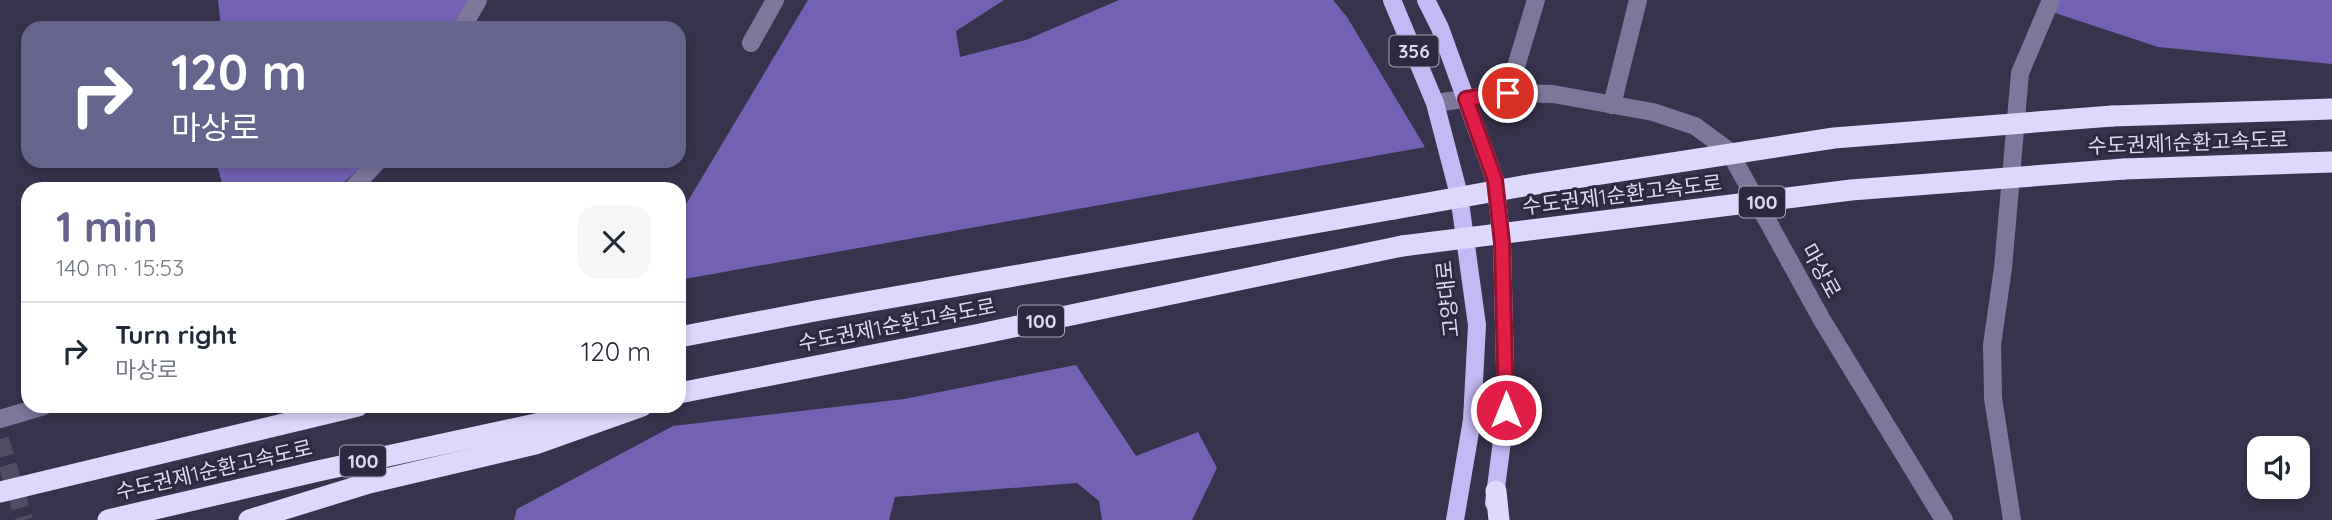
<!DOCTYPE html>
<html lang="en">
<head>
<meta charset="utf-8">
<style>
  :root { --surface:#fff; --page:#f6f6f7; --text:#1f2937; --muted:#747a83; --line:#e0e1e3; --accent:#64648d }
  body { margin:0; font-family:Quicksand,"Noto Sans KR",sans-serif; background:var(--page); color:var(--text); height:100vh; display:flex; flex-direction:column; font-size:26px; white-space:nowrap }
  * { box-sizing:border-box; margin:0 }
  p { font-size:23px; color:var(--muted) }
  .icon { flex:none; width:38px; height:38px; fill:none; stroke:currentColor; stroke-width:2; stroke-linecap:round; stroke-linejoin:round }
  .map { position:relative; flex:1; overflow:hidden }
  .panel { position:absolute; left:21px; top:182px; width:665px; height:231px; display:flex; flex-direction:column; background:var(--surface); border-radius:21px; box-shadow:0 4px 10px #0003 }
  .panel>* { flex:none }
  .banner { position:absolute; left:21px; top:21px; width:665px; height:147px; border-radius:21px; box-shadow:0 4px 10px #0003; background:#64648d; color:#fff; overflow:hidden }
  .buttons { position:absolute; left:2247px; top:436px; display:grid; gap:14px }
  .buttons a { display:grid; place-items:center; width:63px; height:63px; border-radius:14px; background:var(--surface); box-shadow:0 4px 10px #0003; font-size:35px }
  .pin { position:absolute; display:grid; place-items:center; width:60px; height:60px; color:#fff; margin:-30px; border:4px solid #fff; border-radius:50%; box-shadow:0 2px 7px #0007 }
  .me { position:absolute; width:77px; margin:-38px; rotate:0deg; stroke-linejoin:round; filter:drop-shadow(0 0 5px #0008) }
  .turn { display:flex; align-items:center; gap:24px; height:147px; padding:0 35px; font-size:32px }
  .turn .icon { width:91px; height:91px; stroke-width:2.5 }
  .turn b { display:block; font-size:49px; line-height:60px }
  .round { display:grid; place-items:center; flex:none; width:74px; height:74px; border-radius:21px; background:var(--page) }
  .headline { display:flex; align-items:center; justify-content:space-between; height:119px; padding:0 35px }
  h1 { font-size:42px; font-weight:800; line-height:52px; color:var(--accent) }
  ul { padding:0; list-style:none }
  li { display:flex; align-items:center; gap:21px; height:98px; padding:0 35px; border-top:2px solid var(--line) }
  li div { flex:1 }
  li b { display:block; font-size:26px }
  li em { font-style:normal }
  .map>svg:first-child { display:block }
  .forest { fill:#7362b4 }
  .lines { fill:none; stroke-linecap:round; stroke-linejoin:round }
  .minor-tunnel { stroke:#504c64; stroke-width:18; stroke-dasharray:18 9; stroke-linecap:butt }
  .minor { stroke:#7d779c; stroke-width:18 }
  .major { stroke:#c2b9f5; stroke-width:18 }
  .highway { stroke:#ddd8fc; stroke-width:21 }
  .highway-bridge { stroke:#ddd8fc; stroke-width:21 }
  .route-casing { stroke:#92132f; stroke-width:18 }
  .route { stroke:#e11d48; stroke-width:12 }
  .labels { text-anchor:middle; stroke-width:6; stroke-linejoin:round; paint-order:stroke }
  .shield { fill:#2d2941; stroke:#a8a5b8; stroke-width:2 }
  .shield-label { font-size:19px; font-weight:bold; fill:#dcdaeb }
  .street-label { font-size:21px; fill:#dcdaeb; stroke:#2d2941 }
</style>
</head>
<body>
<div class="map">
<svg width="2332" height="520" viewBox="0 0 2332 520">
  <rect width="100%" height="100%" fill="#37334c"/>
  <g class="forest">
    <path d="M218,0h250l-16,28h-231z"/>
    <path d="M808,0h196l-48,31 4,26 66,-17 93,-40h214l14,17 78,130 -746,133v-64z"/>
    <path d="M2054,0h278v64l-174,-17 -106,-35z"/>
    <path d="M219,161h148l-30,28h-113l-6,-20z"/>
    <path d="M1076,365l60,91 62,-24 19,36 -25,52h-90l-3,-19 -22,-18 -182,14 -6,23h-375l3,-11 156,-83 231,-27z"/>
  </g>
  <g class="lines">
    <path class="minor-tunnel" d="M0,439l24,81"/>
    <g class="minor">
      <path d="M462,28l16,-28"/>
      <path d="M751,43l24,-43"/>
      <path d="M1508,93l28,-93"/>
      <path d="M1435,103l73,-10 45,1 100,18 42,14 34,25 93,169 122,200"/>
      <path d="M1612,105l26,-105"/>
      <path d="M352,189l26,-28"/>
      <path d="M0,419l44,-13"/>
      <path d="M2012,520l-19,-122 -1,-53 11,-77 17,-195 31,-73"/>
    </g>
    <g class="major">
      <path d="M1392,0l43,103 24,92 18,130 -5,95 -17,100"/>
      <path d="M1426,0l14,28 55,152 7,63 4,167 -12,93"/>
    </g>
    <g class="highway">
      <path d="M2112,116l220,-7"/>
      <path d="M2124,169l208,-7"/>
      <path d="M679,337l136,-26 579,-102"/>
      <path d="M679,393l301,-59 422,-88"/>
      <path d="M1496,491l3,29"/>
      <path d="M0,492l358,-86"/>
      <path d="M108,520l210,-49 301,-65"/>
      <path d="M249,520l120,-37 166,-39 107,-38"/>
    </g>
    <g class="highway-bridge">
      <path d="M1394,209l135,-24 305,-47 278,-22"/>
      <path d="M1402,246l449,-56 273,-21"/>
    </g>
  </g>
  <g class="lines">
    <g class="route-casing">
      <path id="route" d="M1506,410l-4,-167 -7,-63 -29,-81 42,-6"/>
    </g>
    <use href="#route" class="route"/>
  </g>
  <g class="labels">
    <g class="shield">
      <rect x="1389.5" y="35.5" width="49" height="31" rx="5"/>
      <rect x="1739" y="186.5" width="46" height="31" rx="5"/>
      <rect x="1018" y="305.5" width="46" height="31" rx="5"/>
      <rect x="340" y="445.5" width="46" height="31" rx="5"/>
    </g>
    <g class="shield-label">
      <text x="1414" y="58">356</text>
      <text x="1762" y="209">100</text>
      <text x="1041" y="328">100</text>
      <text x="363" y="468">100</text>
    </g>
    <g class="street-label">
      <text transform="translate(2188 143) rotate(-2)" y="7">수도권제1순환고속도로</text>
      <text transform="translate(1622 195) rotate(-7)" y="7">수도권제1순환고속도로</text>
      <text transform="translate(1821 271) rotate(61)" y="7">마상로</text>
      <text transform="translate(1448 299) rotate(-96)" y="7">고양대로</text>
      <text transform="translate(897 325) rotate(-11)" y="7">수도권제1순환고속도로</text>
      <text transform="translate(214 470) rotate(-13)" y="7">수도권제1순환고속도로</text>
    </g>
  </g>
</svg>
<div class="buttons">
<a><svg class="icon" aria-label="sound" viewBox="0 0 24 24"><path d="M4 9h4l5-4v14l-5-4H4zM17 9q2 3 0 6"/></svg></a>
</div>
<div class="pin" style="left:1508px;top:93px;background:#d93025"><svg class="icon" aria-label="arrive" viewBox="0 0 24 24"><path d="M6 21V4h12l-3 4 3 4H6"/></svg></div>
<svg class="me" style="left:1506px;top:410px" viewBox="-20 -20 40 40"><circle r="17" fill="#e11d48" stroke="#fff" stroke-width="3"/><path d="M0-11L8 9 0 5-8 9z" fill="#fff"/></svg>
<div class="banner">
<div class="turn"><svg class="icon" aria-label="right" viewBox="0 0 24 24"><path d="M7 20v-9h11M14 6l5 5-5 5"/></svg><div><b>120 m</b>마상로</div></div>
</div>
<section class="panel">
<div class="headline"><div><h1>1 min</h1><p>140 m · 15:53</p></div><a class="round"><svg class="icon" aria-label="close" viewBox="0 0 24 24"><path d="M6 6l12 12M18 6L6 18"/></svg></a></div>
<ul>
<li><svg class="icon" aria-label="right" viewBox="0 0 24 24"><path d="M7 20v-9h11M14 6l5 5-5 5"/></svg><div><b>Turn right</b><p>마상로</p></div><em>120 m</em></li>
</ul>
</section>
</div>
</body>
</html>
